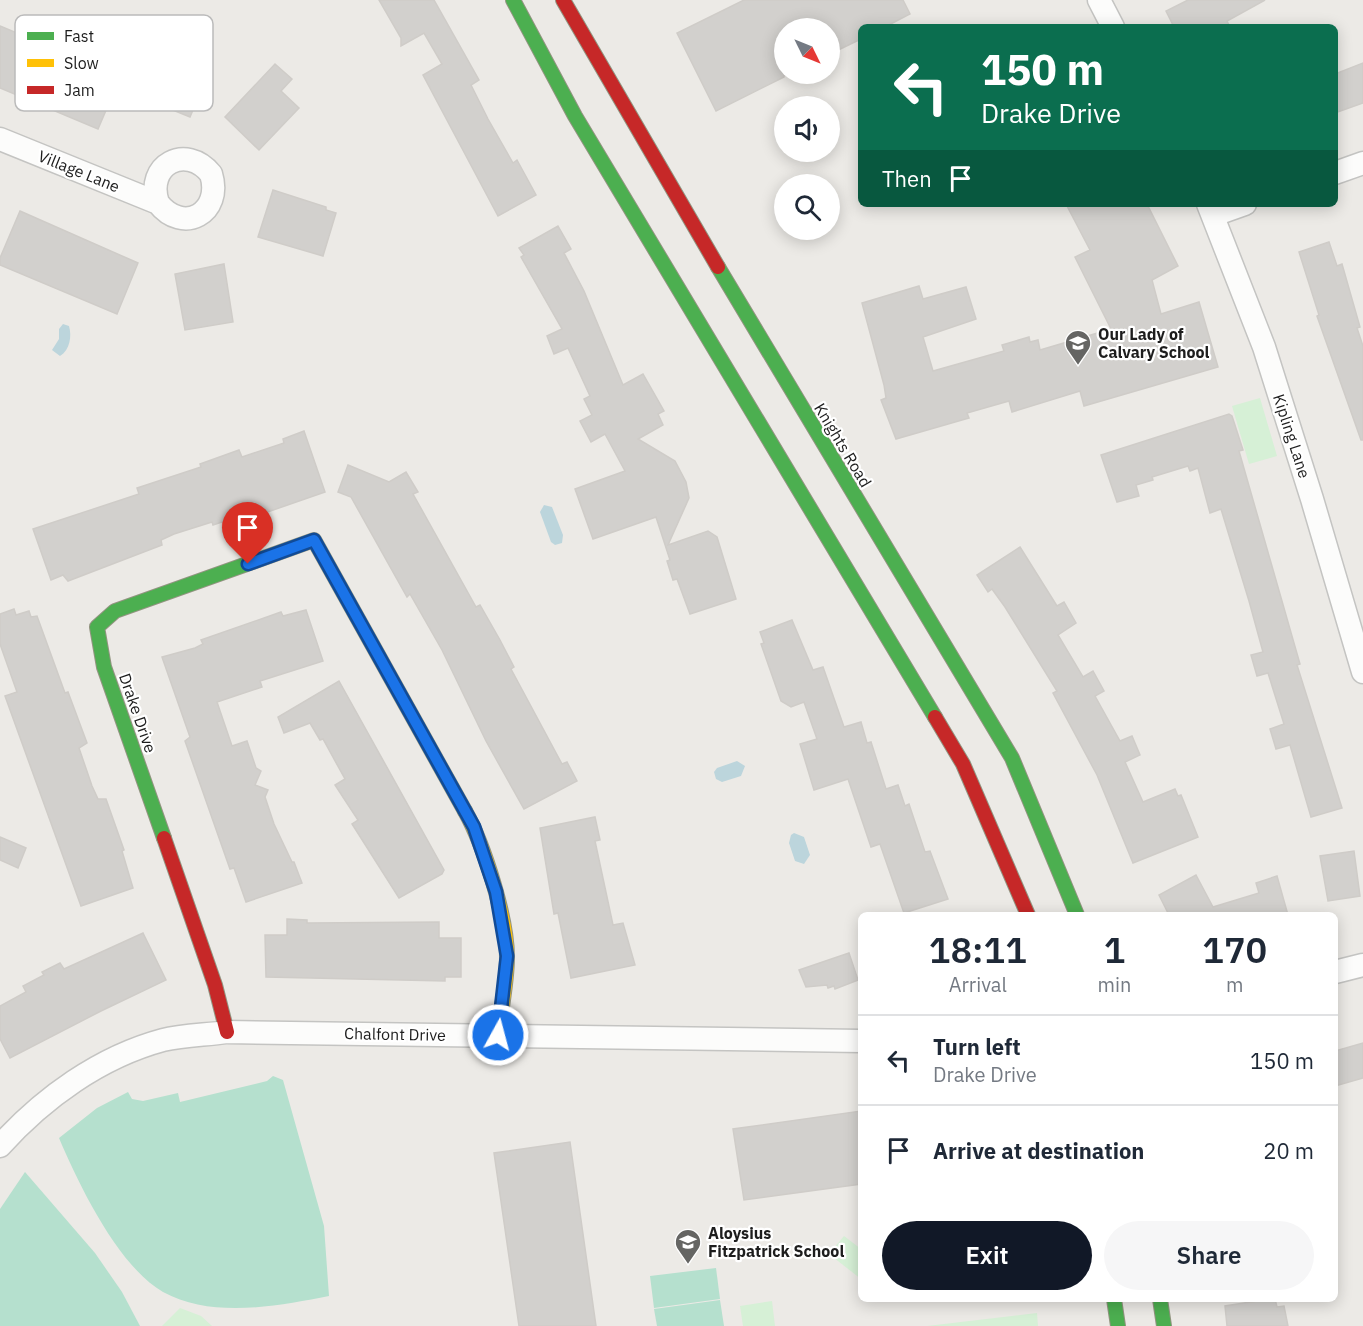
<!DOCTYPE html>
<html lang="en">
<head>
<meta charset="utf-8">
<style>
  :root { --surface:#fff; --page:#f6f6f7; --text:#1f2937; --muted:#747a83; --line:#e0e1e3; --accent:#111827 }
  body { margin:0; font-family:"IBM Plex Sans",sans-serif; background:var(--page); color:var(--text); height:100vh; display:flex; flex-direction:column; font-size:22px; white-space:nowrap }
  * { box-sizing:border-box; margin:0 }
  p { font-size:20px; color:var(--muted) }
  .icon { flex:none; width:33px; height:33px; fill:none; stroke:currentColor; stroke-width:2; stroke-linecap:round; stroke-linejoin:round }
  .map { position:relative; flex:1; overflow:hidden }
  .panel { position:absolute; left:858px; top:912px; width:480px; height:390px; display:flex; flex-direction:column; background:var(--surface); border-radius:9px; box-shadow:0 3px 15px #0003 }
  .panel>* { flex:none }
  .hud { position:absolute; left:858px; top:24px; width:480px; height:183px; border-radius:9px; box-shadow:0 3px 15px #0003; background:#0b6e4f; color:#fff; overflow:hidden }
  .needle { width:39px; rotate:133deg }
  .tools { position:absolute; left:774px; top:18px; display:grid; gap:12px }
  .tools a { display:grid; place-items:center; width:66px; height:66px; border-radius:50%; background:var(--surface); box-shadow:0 3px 15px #0003; font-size:30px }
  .pin { position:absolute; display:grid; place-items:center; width:51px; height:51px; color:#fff; margin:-62px -26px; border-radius:50% 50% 50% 0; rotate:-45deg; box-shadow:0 0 6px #0007 }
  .pin .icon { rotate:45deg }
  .me { position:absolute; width:66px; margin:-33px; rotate:7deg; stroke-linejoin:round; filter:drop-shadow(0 0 4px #0008) }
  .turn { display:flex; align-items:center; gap:21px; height:126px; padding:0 24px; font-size:27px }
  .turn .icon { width:78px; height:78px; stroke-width:2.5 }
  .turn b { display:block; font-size:42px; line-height:51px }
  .then { display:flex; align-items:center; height:57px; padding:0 24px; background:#0003; gap:12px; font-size:22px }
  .eta { display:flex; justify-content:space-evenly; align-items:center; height:102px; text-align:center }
  .eta b { font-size:36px; font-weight:600; line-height:42px }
  .primary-button { display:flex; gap:12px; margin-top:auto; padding:12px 24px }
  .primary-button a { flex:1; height:69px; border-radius:36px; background:var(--accent); color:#fff; font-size:24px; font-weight:600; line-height:69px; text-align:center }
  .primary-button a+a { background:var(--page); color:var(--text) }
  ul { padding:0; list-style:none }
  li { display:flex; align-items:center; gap:18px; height:90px; padding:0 24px; border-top:2px solid var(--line) }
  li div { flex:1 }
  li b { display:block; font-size:22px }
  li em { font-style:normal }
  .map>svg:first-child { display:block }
  .park { fill:#d6f0d6 }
  .pitch { fill:#b5e0ce }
  .water { fill:#bcd5dc }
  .building { fill:#d2d0cd; stroke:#cfccc8; stroke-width:1.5 }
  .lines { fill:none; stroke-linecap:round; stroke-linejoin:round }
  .street-casing { stroke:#c4c4c2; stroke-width:25 }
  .fast-casing { stroke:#929480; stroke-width:16 }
  .slow-casing { stroke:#929480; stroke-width:16 }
  .jam-casing { stroke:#929480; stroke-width:16 }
  .street { stroke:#fcfcfb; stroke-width:22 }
  .fast { stroke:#4caf50; stroke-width:14 }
  .slow { stroke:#ffc107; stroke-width:14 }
  .jam { stroke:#c62828; stroke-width:14 }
  .route-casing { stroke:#114b97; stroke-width:15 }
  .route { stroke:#1a73e8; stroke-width:10 }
  .labels { text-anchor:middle; stroke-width:4.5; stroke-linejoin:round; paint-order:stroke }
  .street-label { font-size:16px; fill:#1d1d1d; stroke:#fff }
  .poi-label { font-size:16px; font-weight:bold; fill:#1d1d1d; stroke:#fff; text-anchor:start }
  .key { fill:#fff; stroke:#bbb; stroke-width:1.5 }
  .key-label { font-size:16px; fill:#1d1d1d }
</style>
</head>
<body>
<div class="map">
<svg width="1363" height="1326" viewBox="0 0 1363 1326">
  <rect width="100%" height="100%" fill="#eceae6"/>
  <g class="park">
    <path d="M1260,398l17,58 -28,8 -17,-58z"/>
    <path d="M844,1236l17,13v30l-32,-25z"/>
    <path d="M772,1301l3,25h-32l-3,-20z"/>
    <path d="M180,1308l21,8 11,10h-50z"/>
    <path d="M1037,1313l1,13h-111z"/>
  </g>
  <g class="pitch">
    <path d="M273,1076l10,4 41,146 5,70c-51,10 -117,23 -166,-4 -45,-26 -84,-107 -104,-154l38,-30 31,-16 4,7 11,2 35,-8 2,9 87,-21z"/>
    <path d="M25,1172l70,81 27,39 18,34h-140v-117z"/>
    <path d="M716,1268l4,31 -66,9 -4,-32z"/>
    <path d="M720,1300l4,26h-67l-3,-17z"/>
  </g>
  <g class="water">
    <path d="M63,324l6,2c3,10 1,24 -9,30l-8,-6 7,-11v-10z"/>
    <path d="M544,505l8,2 11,28 -1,8 -7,2 -4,-3 -11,-30z"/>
    <path d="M737,761l8,5 -4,10 -19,6 -6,-3 -2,-7 3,-4z"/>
    <path d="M794,833l10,4 6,18 -6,9 -9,-3 -6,-18 2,-8z"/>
  </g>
  <g class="building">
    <path d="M379,0h55l45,80 -8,5 17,34 25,44 4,-3 19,35 -38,21 -75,-141 19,-11 -18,-31 -23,13v-8z"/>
    <path d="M744,0h159l7,14 -25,13h-24v12l-31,15v-26h-46v49l-68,34 -39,-78z"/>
    <path d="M1188,0h77l-38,21 3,6h-56l-8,-16z"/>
    <path d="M0,26l98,41 5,-11 51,22 21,-46 20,8 -2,4 18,8 -4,11 5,2 -22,52 -74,-30 -18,42 -98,-41z"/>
    <path d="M1363,63v40l-28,10v-39z"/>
    <path d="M275,64l17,15 -11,12 18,17 -40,42 -34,-33z"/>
    <path d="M273,190l53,17v3l10,3 -13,43 -65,-19z"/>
    <path d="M1066,204h81l31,62 -26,14 9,34 38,-12 19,65 -134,39 -4,-15 -68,21 -3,-11 -42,12 2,5 -73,21 -15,-39 5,-2 -2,-13 -22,-82 57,-17 4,13 43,-12 10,32 -53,18 10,34 71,-20 -2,-6 27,-8 1,5 8,-2 2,10 71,-21 -36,-72 15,-7z"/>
    <path d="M20,211l118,52 -21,51 -117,-49v-7z"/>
    <path d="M558,226l13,23 -7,4 20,38 39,94 20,-11 21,37 -6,3 5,11 -25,14 37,22 11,21 3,16 -21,47 40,-14 9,6 19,62 -46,15 -13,-35 -4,1 -6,-19 3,-1 -14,-43 -63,22 -18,-50 50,-18 -20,-37 -14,8 -11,-21 12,-6 -8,-16 6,-3 -22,-48 -14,6 -7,-18 15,-7 -41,-72 3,-2 -5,-7z"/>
    <path d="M1329,242l8,24 5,-2 18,63 -3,1 6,18v94h-2l-44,-124 2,-1 -20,-63z"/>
    <path d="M224,264l9,58 -48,8 -10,-56z"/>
    <path d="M1229,414l3,2 11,34 -4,1 61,213 -3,1 45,143 -31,9 -21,-72 -14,4 -6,-20 14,-5 -16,-51 -11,3 -6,-21 12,-3 -14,-51 -28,-92 -11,4 -12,-45 -8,3 -2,-5 -36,11 1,3 -17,5 3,11 -22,6 -16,-47z"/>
    <path d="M304,431l21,61 -69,24 -2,-5 -41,14 -1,-3 -38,12 -13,6 1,5 -94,36 -5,-6 -12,5 -18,-51 106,-35 -2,-6 64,-21 -1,-3 39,-14 3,7 42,-14 -1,-4z"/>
    <path d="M348,465l41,17 17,-10 12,20 -5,2 63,113 4,-2 20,35 14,27 -3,2 51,95 5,-2 10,19 -53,28 -38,-68 -44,-91 -32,-56 -3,3 -56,-100 -13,-5z"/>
    <path d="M1020,547l37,59 7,-4 12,21 -18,12 25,42 10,-6 11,20 -9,5 25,45 12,-5 8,19 -15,7 18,40 32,-13 3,7 3,-1 17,42 -65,26 -36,-88 -44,-82 4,-2 -52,-84 -13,-18 -4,3 -11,-17z"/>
    <path d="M14,609l2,6 13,-4 2,6 6,-1 28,77 3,-1 19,51 -8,5 13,38 6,13h8l18,51 -2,1 11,37 -52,18 -76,-210 12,-4 -17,-48v-30z"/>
    <path d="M306,610l17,51 -63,20 2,6 -45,15 15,44 15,-5 9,27 5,3 -6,14 13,5 -3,7 9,27 18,38h2l8,21 -56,19 -12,-34 -4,1 -45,-128 5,-4 -28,-80 33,-9 8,-4 -2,-4 80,-28 2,4z"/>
    <path d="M792,620l21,50 10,-3 21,60 17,-5 6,21 4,-1 15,47 12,-4 7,21 4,-2 16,48 5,-1 18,48 -44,14 -24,-69 -9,3 -23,-68 -34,11 -14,-46 17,-5 -13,-37 -13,5 -10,-6 -20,-57 3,-1 -4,-11z"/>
    <path d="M339,681l105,189 -2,4 -43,24 -47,-74 6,-4 -23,-35 10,-6 -22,-40 -3,1 -10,-17 -26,10 -6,-16z"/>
    <path d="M595,817l5,23 -5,1 18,84 10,-2 12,42 -64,13 -13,-65 -4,1 -14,-86z"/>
    <path d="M0,837l26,11 -8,20 -18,-8z"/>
    <path d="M1354,851l6,45 -32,5 -8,-45z"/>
    <path d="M1196,875l17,32 46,-14 -3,-10 21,-7 11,39h-119l-10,-20z"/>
    <path d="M287,919l20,1v3l132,-1v16h22v39h-16v4l-179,-4 -1,-42h22z"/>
    <path d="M143,933l23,47 -65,31 -91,47 -10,-19v-33l26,-14 -3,-6 21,-11 -2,-3 18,-9 4,6z"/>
    <path d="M849,953l9,27 -23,9 -1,-3 -6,2 -1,-3 -21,2 -7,-17z"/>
    <path d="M1363,1043v35l-28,8v-35z"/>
    <path d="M861,1111v73l-117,16 -11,-71z"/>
    <path d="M570,1142l26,184h-77l-25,-173z"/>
    <path d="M1270,1299h5l2,8 7,-1 4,20h-61l-2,-20z"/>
  </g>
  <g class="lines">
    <g class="street-casing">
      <g id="street">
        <path d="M1099,0l14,27"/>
        <path d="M0,139l158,64c25,32 65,10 53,-29 -25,-31 -66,-9 -53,29"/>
        <path d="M1335,173l28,-10"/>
        <path d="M1208,204l56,143 48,152 51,173"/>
        <path d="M1214,215l31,-11"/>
        <path d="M1335,972l28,-7"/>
        <path d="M0,1146c43,-48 100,-89 163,-106 20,-5 43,-5 64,-8l634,9"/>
      </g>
    </g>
    <g class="fast-casing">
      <g id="fast">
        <path d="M513,0l62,116 360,601"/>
        <path d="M718,267l294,491 65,157"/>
        <path d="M164,838l-60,-171 -7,-40 18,-16 199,-71 151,271"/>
        <path d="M1114,1299l4,27"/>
        <path d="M1160,1299l4,27"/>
      </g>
    </g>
    <g class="slow-casing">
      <path id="slow" d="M465,811c19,34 42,107 42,146 0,25 -6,53 -9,78"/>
    </g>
    <g class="jam-casing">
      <g id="jam">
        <path d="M563,0l155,267"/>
        <path d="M935,717l28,47 65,151"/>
        <path d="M164,838l51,147 12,47"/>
      </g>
    </g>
    <use href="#street" class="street"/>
    <use href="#fast" class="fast"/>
    <use href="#slow" class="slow"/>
    <use href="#jam" class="jam"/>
  </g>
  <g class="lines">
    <g class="route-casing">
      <path id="route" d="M248,564l66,-24 160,287 22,65 11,64 -9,79"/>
    </g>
    <use href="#route" class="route"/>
  </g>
  <defs>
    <g id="school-pin" transform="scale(1.35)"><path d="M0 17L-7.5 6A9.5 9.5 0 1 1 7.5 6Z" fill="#656563" stroke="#fff"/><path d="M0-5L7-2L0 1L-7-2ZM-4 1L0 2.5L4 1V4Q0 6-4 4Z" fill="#fff"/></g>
  </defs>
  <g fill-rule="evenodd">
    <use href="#school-pin" x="1078" y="343"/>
    <use href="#school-pin" x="688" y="1242"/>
  </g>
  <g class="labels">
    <g class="street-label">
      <text transform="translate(79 171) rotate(22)" y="6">Village Lane</text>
      <text transform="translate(1292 436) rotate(72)" y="6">Kipling Lane</text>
      <text transform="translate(843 445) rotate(59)" y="6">Knights Road</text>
      <text transform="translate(138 713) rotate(71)" y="6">Drake Drive</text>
      <text transform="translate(395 1034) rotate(1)" y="6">Chalfont Drive</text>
    </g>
    <g class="poi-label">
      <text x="1098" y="340">Our Lady of<tspan x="1098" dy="18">Calvary School</tspan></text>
      <text x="708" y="1239">Aloysius<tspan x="708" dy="18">Fitzpatrick School</tspan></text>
    </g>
  </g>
  <rect x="15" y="15" width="198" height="96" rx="9" class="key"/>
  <rect x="27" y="32" width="27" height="8" fill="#4caf50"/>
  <rect x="27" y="59" width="27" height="8" fill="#ffc107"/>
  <rect x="27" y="86" width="27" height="8" fill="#c62828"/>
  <g class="key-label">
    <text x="64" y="42">Fast</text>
    <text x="64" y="69">Slow</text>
    <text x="64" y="96">Jam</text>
  </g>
</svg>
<div class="tools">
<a><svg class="needle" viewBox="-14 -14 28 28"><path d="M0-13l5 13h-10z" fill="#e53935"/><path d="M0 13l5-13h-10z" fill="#747a83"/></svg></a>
<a><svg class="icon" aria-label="sound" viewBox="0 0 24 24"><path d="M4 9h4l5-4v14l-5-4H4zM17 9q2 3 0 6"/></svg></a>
<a><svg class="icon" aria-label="search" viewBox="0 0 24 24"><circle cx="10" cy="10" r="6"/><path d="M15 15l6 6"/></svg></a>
</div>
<div class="pin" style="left:248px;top:564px;background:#d93025"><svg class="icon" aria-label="arrive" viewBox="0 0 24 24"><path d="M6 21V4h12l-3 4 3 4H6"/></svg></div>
<svg class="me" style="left:498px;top:1035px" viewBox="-20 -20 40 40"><circle r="17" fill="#1a73e8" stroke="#fff" stroke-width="3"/><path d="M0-11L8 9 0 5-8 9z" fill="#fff"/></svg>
<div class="hud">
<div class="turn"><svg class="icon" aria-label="left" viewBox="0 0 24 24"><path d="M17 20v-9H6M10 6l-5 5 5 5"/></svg><div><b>150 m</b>Drake Drive</div></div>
<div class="then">Then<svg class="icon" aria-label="arrive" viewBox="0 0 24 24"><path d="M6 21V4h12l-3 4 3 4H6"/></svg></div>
</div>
<section class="panel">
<div class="eta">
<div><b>18:11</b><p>Arrival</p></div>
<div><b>1</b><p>min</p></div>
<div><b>170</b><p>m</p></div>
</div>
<ul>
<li><svg class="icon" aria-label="left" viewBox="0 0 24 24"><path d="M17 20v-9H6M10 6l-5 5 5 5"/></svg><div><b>Turn left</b><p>Drake Drive</p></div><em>150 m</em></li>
<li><svg class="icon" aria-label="arrive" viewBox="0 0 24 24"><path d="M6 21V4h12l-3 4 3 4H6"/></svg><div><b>Arrive at destination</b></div><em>20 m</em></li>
</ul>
<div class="primary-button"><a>Exit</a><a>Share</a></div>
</section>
</div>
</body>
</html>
